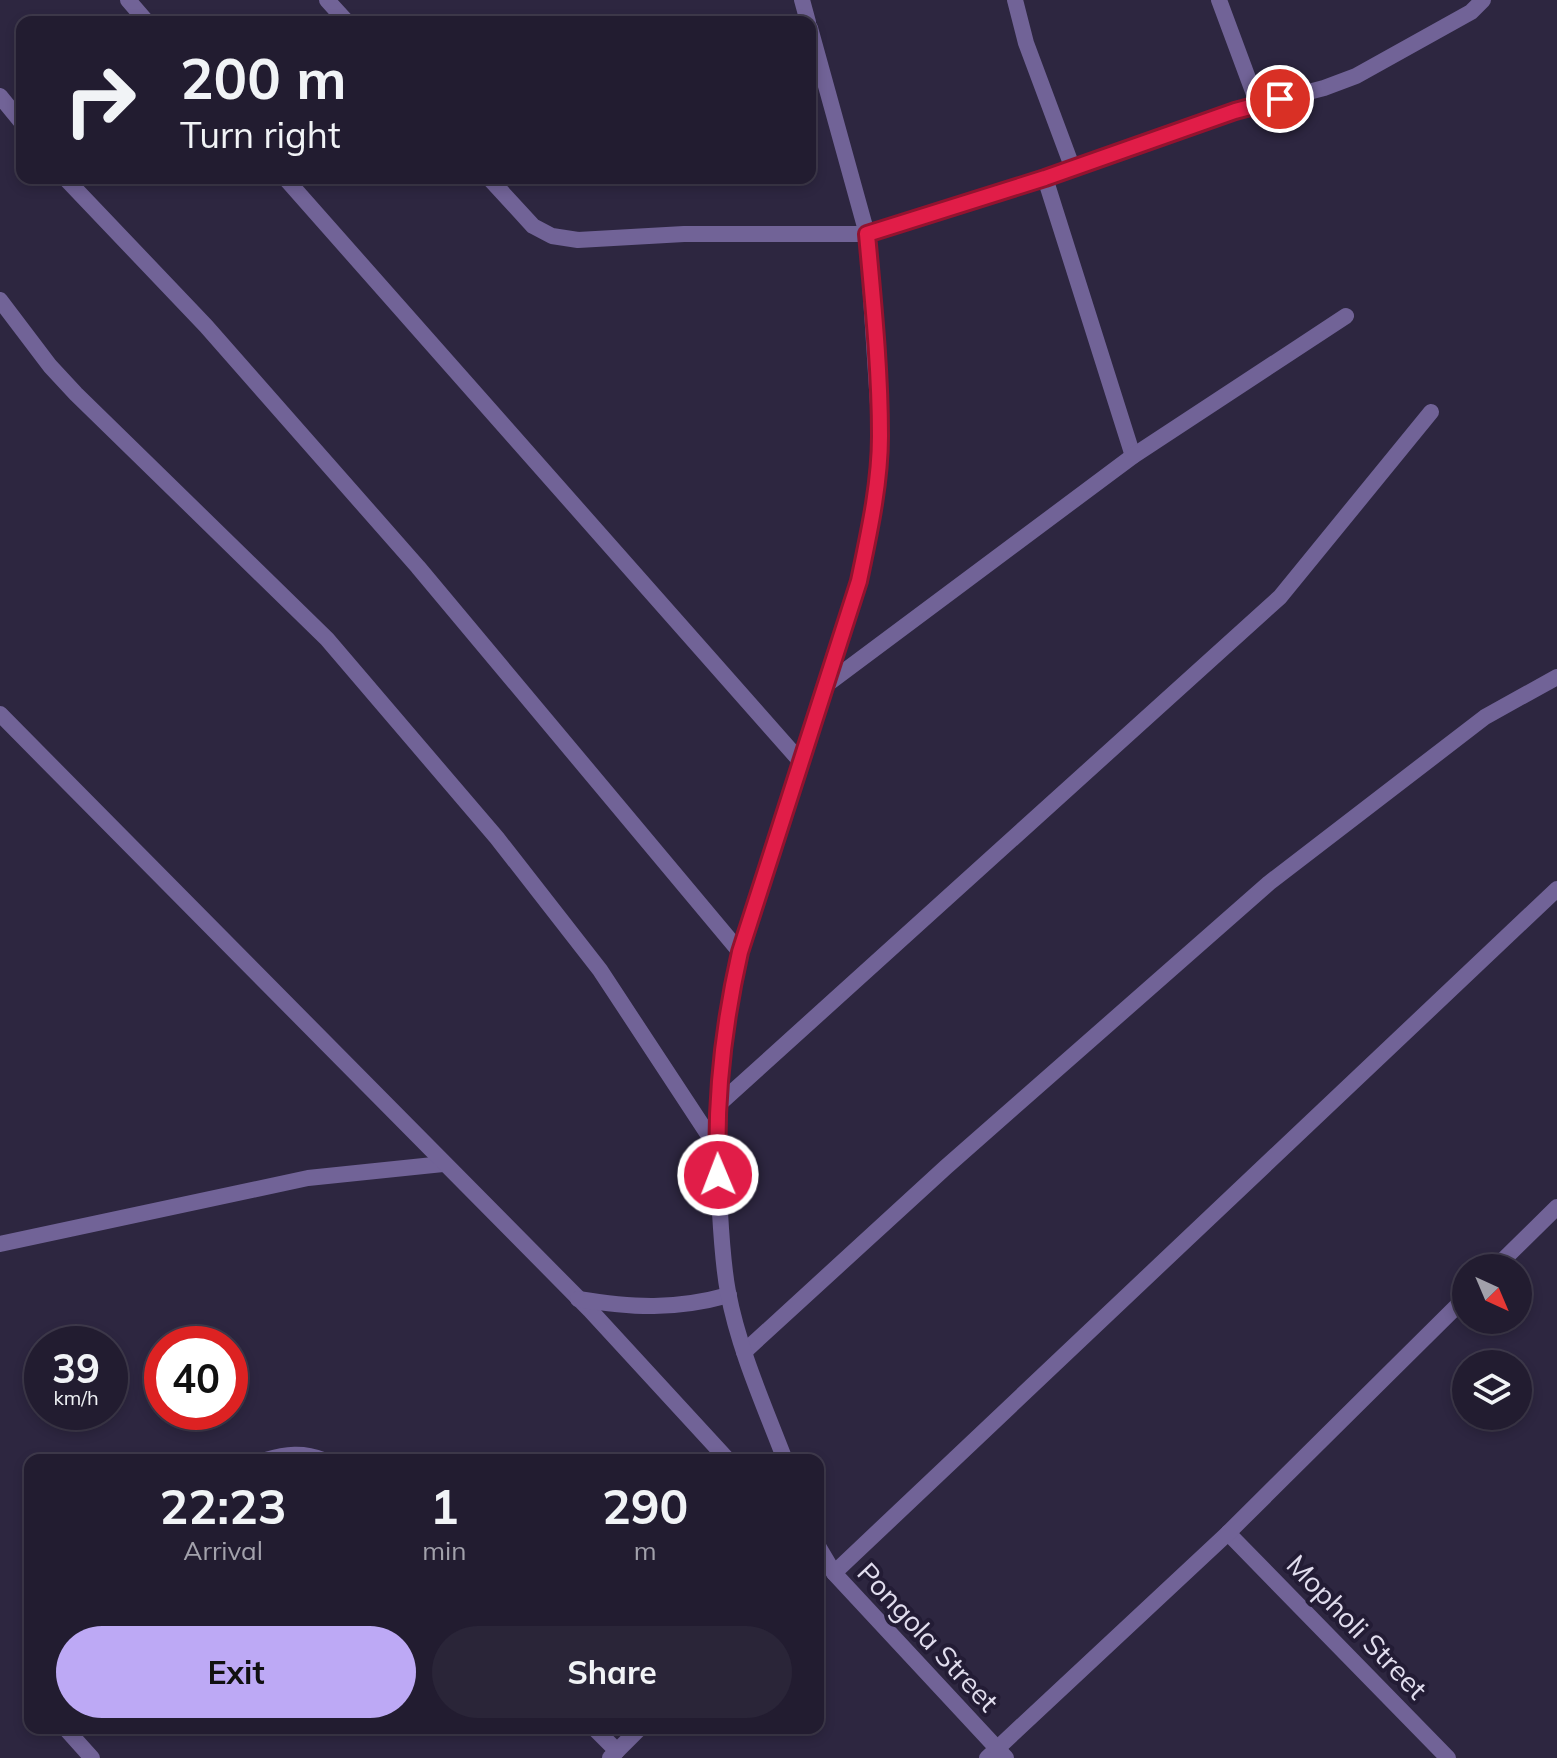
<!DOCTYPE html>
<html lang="en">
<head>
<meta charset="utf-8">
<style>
  :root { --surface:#221c30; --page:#2a2538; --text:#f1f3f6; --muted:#a2a1ab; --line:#3f3a4c; --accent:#bda9f5 }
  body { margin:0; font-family:Mulish,sans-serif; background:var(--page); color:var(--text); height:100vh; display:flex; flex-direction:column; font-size:30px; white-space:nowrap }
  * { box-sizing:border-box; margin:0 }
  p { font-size:26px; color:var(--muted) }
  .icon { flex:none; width:44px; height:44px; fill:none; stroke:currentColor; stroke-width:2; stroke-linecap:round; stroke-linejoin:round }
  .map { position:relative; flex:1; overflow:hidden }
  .details { position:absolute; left:24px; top:1454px; width:800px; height:280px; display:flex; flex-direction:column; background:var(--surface); border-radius:16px; box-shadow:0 4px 12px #0003,0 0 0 2px var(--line) }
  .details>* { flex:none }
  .top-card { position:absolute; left:16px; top:16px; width:800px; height:168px; border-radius:16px; box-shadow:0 4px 12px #0003,0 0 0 2px var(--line); background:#221c30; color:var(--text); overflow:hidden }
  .needle { width:52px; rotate:136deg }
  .tools { position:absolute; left:1452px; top:1254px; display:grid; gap:16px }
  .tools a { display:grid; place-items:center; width:80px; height:80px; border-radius:50%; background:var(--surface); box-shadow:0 4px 12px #0003,0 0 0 2px var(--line); font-size:40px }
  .speed { position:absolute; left:24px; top:1326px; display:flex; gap:16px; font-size:40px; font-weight:700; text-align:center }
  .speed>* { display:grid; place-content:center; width:104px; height:104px; border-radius:50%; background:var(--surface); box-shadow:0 4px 12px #0003,0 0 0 2px var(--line); line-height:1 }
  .speed small { font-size:20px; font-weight:400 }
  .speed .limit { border:12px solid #d22; background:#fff; color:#111 }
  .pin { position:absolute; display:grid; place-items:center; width:68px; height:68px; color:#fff; margin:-34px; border:4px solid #fff; border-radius:50%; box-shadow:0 2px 8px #0007 }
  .me { position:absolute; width:88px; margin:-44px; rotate:359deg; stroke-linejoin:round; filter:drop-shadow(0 0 6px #0008) }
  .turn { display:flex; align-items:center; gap:28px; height:168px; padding:0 32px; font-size:36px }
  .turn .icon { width:104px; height:104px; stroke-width:2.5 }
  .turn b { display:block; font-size:56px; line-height:68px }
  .eta { display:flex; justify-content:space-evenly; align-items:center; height:136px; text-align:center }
  .eta b { font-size:48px; font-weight:700; line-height:56px }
  .cta { display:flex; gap:16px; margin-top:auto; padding:16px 32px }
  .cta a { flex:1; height:92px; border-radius:48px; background:var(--accent); color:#111; font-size:32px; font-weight:700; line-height:92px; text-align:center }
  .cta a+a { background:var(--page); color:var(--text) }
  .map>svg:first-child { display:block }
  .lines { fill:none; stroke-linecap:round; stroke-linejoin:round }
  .service { stroke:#716397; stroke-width:16 }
  .minor { stroke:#716397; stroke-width:16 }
  .tertiary { stroke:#716397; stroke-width:16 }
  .route-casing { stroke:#92132f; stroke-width:20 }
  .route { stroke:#e11d48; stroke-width:14 }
  .labels { text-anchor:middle; stroke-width:8; stroke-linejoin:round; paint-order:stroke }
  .street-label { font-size:28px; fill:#e1ddee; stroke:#231c35 }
</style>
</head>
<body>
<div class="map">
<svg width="1557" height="1758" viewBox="0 0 1557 1758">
  <rect width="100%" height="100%" fill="#2d2640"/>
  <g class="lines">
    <path class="service" d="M0,1244l308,-66 135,-14"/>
    <g class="minor">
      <path d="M128,0l19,22"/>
      <path d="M327,0l20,22"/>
      <path d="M1015,0l11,43 47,126"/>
      <path d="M1219,0l39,105"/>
      <path d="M0,96l22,27"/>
      <path d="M65,178l141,148 212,241 322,385"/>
      <path d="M285,178l516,584"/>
      <path d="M489,178l44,48 19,10 26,4 106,-6h183l178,-56 190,-67 89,-23 32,-12 115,-64 12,-12"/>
      <path d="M1045,178l88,278"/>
      <path d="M0,300l50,66 26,28 251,245 170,199 103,132 117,178"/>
      <path d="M826,685l307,-229 213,-140"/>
      <path d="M0,714l590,596 138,150"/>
      <path d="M718,1105l562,-508 151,-185"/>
      <path d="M1495,1268l62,-61"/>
      <path d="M578,1299c55,9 97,11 151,-4"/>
      <path d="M744,1352l202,-185 323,-284 216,-166 72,-40"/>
      <path d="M266,1460c20,-6 37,-8 57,0"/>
      <path d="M1228,1533l220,225"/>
      <path d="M834,1573l723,-684"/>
      <path d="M65,1728l27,30"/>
      <path d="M594,1728l23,23"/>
      <path d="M610,1758l30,-30"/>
      <path d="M987,1758l241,-225 238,-236"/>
    </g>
    <g class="tertiary">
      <path d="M802,0l6,22"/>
      <path d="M785,1460c-21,-55 -46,-110 -57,-168 -6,-32 -7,-64 -9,-97 -4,-87 2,-158 21,-243l119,-371 19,-104 2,-41 -13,-202 -57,-206"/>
      <path d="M818,1546l16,27 172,185"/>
    </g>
  </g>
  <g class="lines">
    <g class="route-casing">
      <path id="route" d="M718,1175c-3,-76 5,-148 22,-223l119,-371c10,-48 21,-97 21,-145 0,-68 -7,-135 -13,-202l178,-56 190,-67 45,-12"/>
    </g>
    <use href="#route" class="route"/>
  </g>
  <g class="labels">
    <g class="street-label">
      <text transform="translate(1357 1627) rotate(46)" y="10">Mopholi Street</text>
      <text transform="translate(928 1637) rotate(47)" y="10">Pongola Street</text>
    </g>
  </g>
</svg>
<div class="tools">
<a><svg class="needle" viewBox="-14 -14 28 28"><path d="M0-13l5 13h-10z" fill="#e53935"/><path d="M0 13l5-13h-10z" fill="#a2a1ab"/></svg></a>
<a><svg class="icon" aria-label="layers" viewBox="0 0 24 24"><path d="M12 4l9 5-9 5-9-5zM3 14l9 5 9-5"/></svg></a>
</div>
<div class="speed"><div>39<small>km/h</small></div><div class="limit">40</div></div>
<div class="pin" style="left:1280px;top:99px;background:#d93025"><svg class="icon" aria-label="arrive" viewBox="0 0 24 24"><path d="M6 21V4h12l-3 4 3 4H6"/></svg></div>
<svg class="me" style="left:718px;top:1175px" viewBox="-20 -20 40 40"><circle r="17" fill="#e11d48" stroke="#fff" stroke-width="3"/><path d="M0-11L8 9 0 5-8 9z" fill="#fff"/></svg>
<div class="top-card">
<div class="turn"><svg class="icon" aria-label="right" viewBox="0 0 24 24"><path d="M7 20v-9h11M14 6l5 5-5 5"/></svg><div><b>200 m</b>Turn right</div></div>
</div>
<section class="details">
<div class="eta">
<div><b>22:23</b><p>Arrival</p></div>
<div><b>1</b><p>min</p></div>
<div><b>290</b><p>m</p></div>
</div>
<div class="cta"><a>Exit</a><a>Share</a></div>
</section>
</div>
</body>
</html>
